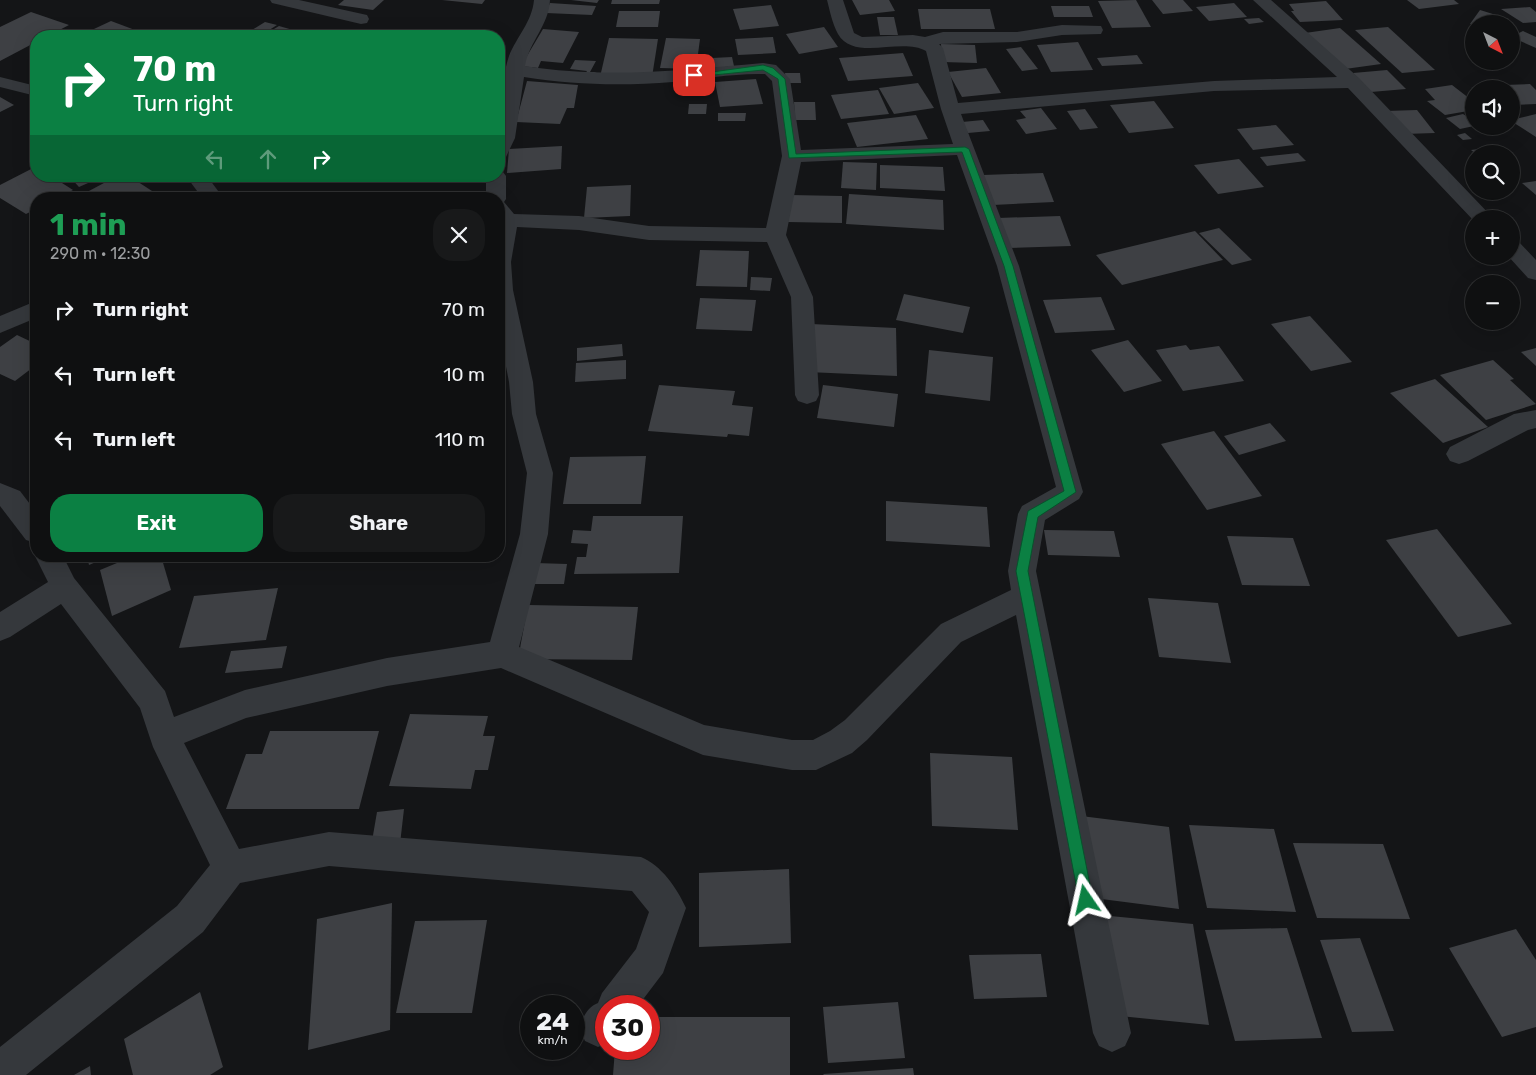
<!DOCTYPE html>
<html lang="en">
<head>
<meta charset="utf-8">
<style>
  :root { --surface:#0f1011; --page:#18191a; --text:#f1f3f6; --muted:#9b9d9f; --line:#2f3031; --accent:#0b8043 }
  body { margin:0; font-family:Rubik,sans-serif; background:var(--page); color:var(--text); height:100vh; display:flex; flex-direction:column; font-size:19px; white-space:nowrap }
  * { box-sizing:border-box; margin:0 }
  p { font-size:16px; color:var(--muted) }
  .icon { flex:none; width:28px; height:28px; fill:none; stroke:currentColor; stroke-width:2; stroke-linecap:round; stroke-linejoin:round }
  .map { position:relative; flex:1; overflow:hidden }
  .drawer { position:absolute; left:30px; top:192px; width:475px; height:370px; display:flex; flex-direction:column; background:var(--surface); border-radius:20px; box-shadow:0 5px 20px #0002,0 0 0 1px var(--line) }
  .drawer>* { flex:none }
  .top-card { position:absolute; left:30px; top:30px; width:475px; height:152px; border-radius:20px; box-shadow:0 5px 20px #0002,0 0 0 1px var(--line); background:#0b8043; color:#fff; overflow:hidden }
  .needle { width:32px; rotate:138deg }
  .controls { position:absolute; left:1465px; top:15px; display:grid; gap:10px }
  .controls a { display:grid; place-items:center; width:55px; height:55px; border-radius:50%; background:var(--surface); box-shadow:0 5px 20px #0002,0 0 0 1px var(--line); font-size:25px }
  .speed { position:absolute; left:520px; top:995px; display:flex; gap:10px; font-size:25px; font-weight:700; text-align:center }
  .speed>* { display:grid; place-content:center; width:65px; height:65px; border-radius:50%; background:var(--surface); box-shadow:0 5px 20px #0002,0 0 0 1px var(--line); line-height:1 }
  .speed small { font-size:12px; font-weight:400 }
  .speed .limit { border:8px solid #d22; background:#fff; color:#111 }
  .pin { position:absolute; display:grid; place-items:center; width:42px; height:42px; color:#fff; margin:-21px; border-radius:10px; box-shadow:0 2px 8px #0006 }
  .me { position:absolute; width:55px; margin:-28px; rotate:349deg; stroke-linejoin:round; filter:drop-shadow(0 0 4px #0008) }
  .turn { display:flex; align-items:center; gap:18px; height:105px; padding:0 20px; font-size:22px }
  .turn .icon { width:65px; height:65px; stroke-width:2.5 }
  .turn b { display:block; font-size:35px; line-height:42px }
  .lanes { display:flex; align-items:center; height:48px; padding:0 20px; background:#0003; justify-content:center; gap:25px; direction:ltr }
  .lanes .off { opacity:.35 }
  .round { display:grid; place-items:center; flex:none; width:52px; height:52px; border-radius:20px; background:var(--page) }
  .summary { display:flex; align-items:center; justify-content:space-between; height:85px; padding:0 20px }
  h1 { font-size:30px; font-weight:700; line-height:38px; color:#1e9e55 }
  .cta { display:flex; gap:10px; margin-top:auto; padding:10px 20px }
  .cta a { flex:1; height:58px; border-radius:20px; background:var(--accent); color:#fff; font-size:20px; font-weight:700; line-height:58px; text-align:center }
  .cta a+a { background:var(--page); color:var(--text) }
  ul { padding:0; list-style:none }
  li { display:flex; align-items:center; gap:15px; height:65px; padding:0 20px }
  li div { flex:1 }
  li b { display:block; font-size:19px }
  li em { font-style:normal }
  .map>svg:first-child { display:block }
  .building { fill:#3e4044 }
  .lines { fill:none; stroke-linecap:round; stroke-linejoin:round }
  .minor { fill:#35383c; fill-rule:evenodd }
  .route { fill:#0b8043; stroke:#07532c }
</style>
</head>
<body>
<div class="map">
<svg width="1536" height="1075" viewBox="0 0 1536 1075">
  <rect width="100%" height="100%" fill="#141517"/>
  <g class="building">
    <path d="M344,0h40l-11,10 -35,-5z"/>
    <path d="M442,0h43l-3,4z"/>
    <path d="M571,0h28l-2,3z"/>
    <path d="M612,0h48l-1,4h-48z"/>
    <path d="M852,0h37l6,11 -35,4z"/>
    <path d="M1136,0l15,27 -39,1 -14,-27z"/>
    <path d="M1152,0h31l10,11 -30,3z"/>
    <path d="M1407,0h47l5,4 -40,5z"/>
    <path d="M1326,1l17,19 -43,2 -9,-11h3l-5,-7z"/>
    <path d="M550,3l46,3 -4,9 -46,-2z"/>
    <path d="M1234,3l13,14 -38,4 -13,-14z"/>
    <path d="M771,5l8,21 -39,4 -7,-21z"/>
    <path d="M1051,6h38l4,11h-39z"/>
    <path d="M1530,7l6,5v10l-13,1 -22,-14z"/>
    <path d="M918,9h72l5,20h-74z"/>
    <path d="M1480,10l29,9 -4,5h-35z"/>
    <path d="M619,11h41l-2,16h-42z"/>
    <path d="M31,12l38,13 -21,11h-12v6l-36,19v-34z"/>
    <path d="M877,17h17l4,18h-18z"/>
    <path d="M1259,18l5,4 -15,2 -5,-5z"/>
    <path d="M111,21l24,9 -13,6h-43z"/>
    <path d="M265,22l12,3 -17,11h-18z"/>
    <path d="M279,26l14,4 -11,6h-20z"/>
    <path d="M824,27l14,20 -39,7 -13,-20z"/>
    <path d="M1388,27l47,43 -33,3 -47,-43z"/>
    <path d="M1340,28l41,36 -36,5 -40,-36z"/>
    <path d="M194,29l25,7h-37z"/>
    <path d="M543,29l36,3 -16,31 -22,-2 -3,7 -17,-2z"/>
    <path d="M1523,31l13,6v11l-25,-11z"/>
    <path d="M773,37l3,16 -38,2 -3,-16z"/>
    <path d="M609,38l49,1 -6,38h-52z"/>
    <path d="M666,38l34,1 -4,30 -36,-1z"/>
    <path d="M1078,42l15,28 -42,2 -14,-27z"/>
    <path d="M941,44l34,1 2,18 -35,-1z"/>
    <path d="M1021,47l17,22 -16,2 -16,-22z"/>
    <path d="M903,53l10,23 -65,5 -9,-23z"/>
    <path d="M1137,55l6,9 -41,2 -5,-8z"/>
    <path d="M732,57l2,9 -20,2 -2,-10z"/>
    <path d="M575,60l21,1 -6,11h7l-14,5 4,-6 -17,-2z"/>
    <path d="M986,68l15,25 -39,4 -14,-25z"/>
    <path d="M1387,70l19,19 -35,3 -18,-19z"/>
    <path d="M785,73h15l1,10h-15z"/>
    <path d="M756,79l7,25 -43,3 -5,-25z"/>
    <path d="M527,81l51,4 -4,23h-7l-7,16 -44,-2z"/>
    <path d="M918,83l16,25 -40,6 -15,-26z"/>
    <path d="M1530,84l6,6v14l-25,1v-16h-33l-2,-3z"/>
    <path d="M1452,85l22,17v8l-29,5 -18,-14 8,-1 -10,-11z"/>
    <path d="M878,90l11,24 -48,5 -10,-24z"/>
    <path d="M0,97l14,8 -14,7z"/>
    <path d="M1154,101l20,27 -45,5 -19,-28z"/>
    <path d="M794,102h21l1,18h-21z"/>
    <path d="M689,104h18l-1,10h-18z"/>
    <path d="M1041,108l16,21 -31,5 -10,-14 10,-2 -6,-7z"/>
    <path d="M1085,109l13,19 -18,2 -13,-19z"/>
    <path d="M1417,110l18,23 -31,1 -18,-23z"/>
    <path d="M718,113h28l-1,8h-27z"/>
    <path d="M1463,114l11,7v5l-14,3 -14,-11z"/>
    <path d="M1536,114v23l-25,-16v-1z"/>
    <path d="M916,115l12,24 -71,8 -10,-24z"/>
    <path d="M983,120l7,11 -22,2 -6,-11z"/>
    <path d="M1276,125l18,20 -41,5 -16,-21z"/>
    <path d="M1465,133l7,6 -9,1 -6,-5z"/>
    <path d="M562,146l-1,23 -54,4 2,-24z"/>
    <path d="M1487,148l7,6h-18l-5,-4z"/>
    <path d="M1298,153l8,8 -39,5 -7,-9z"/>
    <path d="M1239,159l25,28 -46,7 -24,-29z"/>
    <path d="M843,162l34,1 -1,27 -35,-2z"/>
    <path d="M880,165l63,2 2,24 -65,-3z"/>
    <path d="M35,167l1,9h15l22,14 -17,9h-20v10l-10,5 -26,-16v-13z"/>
    <path d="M1043,173l11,29 -61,3 -10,-30z"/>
    <path d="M69,176h35l-25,11z"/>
    <path d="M117,176h12l23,15 -15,8h-63z"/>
    <path d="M1536,181v14l-14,-12z"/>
    <path d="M631,185l-1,31 -46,2 3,-31z"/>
    <path d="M849,194l94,6 1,30 -98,-6z"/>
    <path d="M790,195l52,1v27l-54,-1z"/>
    <path d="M1060,216l11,30 -64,2 -9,-30z"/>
    <path d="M1219,228l33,32 -20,5 -33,-32z"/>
    <path d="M1195,231l28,29 -101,25 -26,-30z"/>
    <path d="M700,250l49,1 -2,36 -51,-1z"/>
    <path d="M751,277l21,1 -2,13 -20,-1z"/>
    <path d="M904,294l66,13 -7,26 -67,-13z"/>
    <path d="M1101,297l14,33 -60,3 -12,-33z"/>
    <path d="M700,298l56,2 -4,31 -56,-2z"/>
    <path d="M1310,316l42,46 -41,9 -40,-47z"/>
    <path d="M811,324l85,4 1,48 -89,-4z"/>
    <path d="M17,335l19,9v21l-21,16 -15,-7v-27z"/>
    <path d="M1128,340l34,41 -38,11 -33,-42z"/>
    <path d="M622,344l1,12 -46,5v-13z"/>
    <path d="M1186,345l4,5 29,-4 25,35 -61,10 -27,-41z"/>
    <path d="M1536,348v18l-15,-14z"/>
    <path d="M929,350l64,7 -3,44 -65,-8z"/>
    <path d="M626,360v19l-51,3 1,-19z"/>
    <path d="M1493,360l21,19 -4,1 26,24 -50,16 -46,-45z"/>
    <path d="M1435,379l53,48 -45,16 -53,-50z"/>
    <path d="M659,385l76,6 -3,14 21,2 -4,29 -21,-2 -1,3 -79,-6z"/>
    <path d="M823,385l75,9 -4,33 -77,-9z"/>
    <path d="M1270,423l16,18 -47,14 -15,-19z"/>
    <path d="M1214,431l48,65 -55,14 -46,-66z"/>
    <path d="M646,456l-5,48h-78l7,-47z"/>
    <path d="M886,501l101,6 3,40 -104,-6z"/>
    <path d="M593,516h90l-4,57 -105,1 3,-17h9l2,-13 -17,-1 2,-13 18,1z"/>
    <path d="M1437,529l75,95 -54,13 -72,-97z"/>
    <path d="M1044,530l70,1 6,26 -72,-2z"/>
    <path d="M1227,536l66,2 17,48 -68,-1z"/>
    <path d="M87,556h23l-21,9z"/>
    <path d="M134,556h27l10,34 -59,26 -12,-46z"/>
    <path d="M535,563l32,1 -3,20h-32z"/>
    <path d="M278,588l-12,52 -87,8 15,-52z"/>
    <path d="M1148,598l70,5 13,60 -72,-6z"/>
    <path d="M528,605l110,2 -6,53 -114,-1z"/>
    <path d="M287,646l-5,22 -57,5 6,-22z"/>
    <path d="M410,714l78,2 -5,20h12l-7,34h-13l-4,19 -82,-3z"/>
    <path d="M270,731h109l-20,78h-133l20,-55h16z"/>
    <path d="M930,753l82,4 6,73 -86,-4z"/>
    <path d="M404,809l-4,35 -29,3 6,-35z"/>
    <path d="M1081,816l88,11 10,82 -93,-12z"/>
    <path d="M1189,825l85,4 22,83 -89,-4z"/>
    <path d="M1293,843l90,1 27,75 -93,-1z"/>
    <path d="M789,869l2,74 -92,4v-74z"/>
    <path d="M392,903l-2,127 -82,20 9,-131z"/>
    <path d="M1100,915l93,9 16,101 -99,-10z"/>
    <path d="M487,920l-15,93h-76l19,-92z"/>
    <path d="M1287,928l35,110 -87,3 -30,-111z"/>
    <path d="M1516,929l20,31v67l-34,10 -53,-89z"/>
    <path d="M1360,938l34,93 -42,1 -32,-92z"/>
    <path d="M1041,954l6,43 -73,2 -5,-44z"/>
    <path d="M200,992l23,75 -13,8h-77l-9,-36z"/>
    <path d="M898,1002l7,56 -77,5 -5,-56z"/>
    <path d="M649,1017h141v58h-177l2,-26h34z"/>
    <path d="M90,1066l1,9h-17z"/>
    <path d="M913,1068l1,7h-90l-1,-1z"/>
  </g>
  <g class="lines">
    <g class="minor">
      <path d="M270,0h29l68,15 2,4 -2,4 -6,1 -89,-21z"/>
      <path d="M534,0h16c-1,25 -21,42 -25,66 80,13 159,4 238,-3l13,2 14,14 11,71 152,-6 -12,-35 -15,-58c-25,-14 -72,11 -88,-17 -6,-11 -8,-23 -11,-34h16l11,33 8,4 51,-2 12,2 18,-5h74l45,-7 39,1 2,4 -2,4 -39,1 -45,7 -78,2 4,4 15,55 256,-22 123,-4 -84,-77h18l88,78 135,141h-20v2l-126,-133 -134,3 -253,23 58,152 64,226 -4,7 -34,21 -9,51 95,462 -6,13 -13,6 -13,-6 -6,-13 -77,-418 -55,27 -94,98 -15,13 -36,17h-24l-89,-15 -202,-87 -114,18 -141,32 -62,25 55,106 90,-17 312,25c20,8 36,31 45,51l-23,65 -25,33h-32v37l-8,4 -13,-6 -6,-13c4,-10 8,-21 19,-25l4,-10 34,-44 13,-37 -17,-21 -303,-25 -89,17 -37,49 -177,143h-26v-28l177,-141 33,-41 -57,-118 -13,-39 -79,-104 -51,33 -10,4v-29l48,-30 -13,-26 1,-2v2h27l11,22 91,113 9,26 71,-27 142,-32 103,-16 30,-108 7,-61 -15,-59 -3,-32 -10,-52v-131h-13v-23h13v-5l4,1 3,4v23l-2,3 10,12 65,2 70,10 117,2 16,-72 -10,-75 -7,-7c-31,-1 -62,5 -92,8 -50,4 -100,3 -149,-5l-9,61 -9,19 -7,2c0,-30 1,-76 10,-103 8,-20 23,-34 25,-56zM957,155l40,111 59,221 -34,19 -4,8 -10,57 3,19 -70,34 -96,96 -15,11 -17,9h-21l-88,-15 -185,-78 29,-113 5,-61 -17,-59 -3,-32 -20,-92 -2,-28 6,-35 62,3 70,10 118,2 24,55 4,98 3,6 9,3 9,-3 3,-6 -6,-98 -27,-62 15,-73z"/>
      <path d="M0,77l36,9v10l-36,-9z"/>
      <path d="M186,176h21l17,23h-21z"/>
      <path d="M1511,240l8,2 17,18v20l-8,-2 -20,-22h3z"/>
      <path d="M36,301v17l-36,15v-17z"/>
      <path d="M1536,410v18l-8,2 -60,31 -9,3 -9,-3 -4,-7 4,-7 64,-33z"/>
      <path d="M0,483l20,8 16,21v31l-10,-3 -26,-34z"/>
    </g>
  </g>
  <path class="route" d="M763,65l10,3 12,11 11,75 169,-7 4,2 44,117 63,226 -38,25 -10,54 65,329 -2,5 -5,3 -5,-3 -2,-5 -63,-329 12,-60 36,-20 -60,-225 -42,-114 -173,6 -11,-79 -15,-9 -69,7 -4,-2z"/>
</svg>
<div class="controls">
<a><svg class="needle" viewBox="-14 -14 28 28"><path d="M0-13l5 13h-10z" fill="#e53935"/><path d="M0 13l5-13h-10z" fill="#9b9d9f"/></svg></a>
<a><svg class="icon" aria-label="sound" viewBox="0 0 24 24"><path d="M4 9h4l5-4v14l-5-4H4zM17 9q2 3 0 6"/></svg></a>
<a><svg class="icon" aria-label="search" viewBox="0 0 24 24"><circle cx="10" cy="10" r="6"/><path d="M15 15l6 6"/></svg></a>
<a>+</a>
<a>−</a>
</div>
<div class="speed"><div>24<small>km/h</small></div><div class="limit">30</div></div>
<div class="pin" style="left:694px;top:75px;background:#d93025"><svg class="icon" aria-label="arrive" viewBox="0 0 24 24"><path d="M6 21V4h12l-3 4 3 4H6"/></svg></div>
<svg class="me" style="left:1086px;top:900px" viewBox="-20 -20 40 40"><path d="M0-17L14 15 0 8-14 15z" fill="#0b8043" stroke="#fff" stroke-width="4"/></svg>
<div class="top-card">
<div class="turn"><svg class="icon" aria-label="right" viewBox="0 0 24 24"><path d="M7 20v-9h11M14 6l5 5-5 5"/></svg><div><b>70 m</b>Turn right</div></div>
<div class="lanes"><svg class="icon off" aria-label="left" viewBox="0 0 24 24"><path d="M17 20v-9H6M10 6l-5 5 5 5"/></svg><svg class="icon off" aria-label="ahead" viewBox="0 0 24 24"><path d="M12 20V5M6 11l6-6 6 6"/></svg><svg class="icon" aria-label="right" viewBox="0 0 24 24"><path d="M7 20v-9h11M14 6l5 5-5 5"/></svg></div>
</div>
<section class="drawer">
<div class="summary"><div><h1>1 min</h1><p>290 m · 12:30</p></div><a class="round"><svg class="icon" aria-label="close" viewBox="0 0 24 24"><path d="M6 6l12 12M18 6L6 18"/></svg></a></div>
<ul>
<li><svg class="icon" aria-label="right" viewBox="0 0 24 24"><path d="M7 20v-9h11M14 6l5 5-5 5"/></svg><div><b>Turn right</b></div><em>70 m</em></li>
<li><svg class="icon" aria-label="left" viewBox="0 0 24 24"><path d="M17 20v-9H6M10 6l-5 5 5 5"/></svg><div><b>Turn left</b></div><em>10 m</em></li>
<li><svg class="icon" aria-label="left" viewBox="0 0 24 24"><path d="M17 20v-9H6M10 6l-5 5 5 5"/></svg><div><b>Turn left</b></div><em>110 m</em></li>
</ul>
<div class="cta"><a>Exit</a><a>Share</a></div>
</section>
</div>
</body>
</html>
